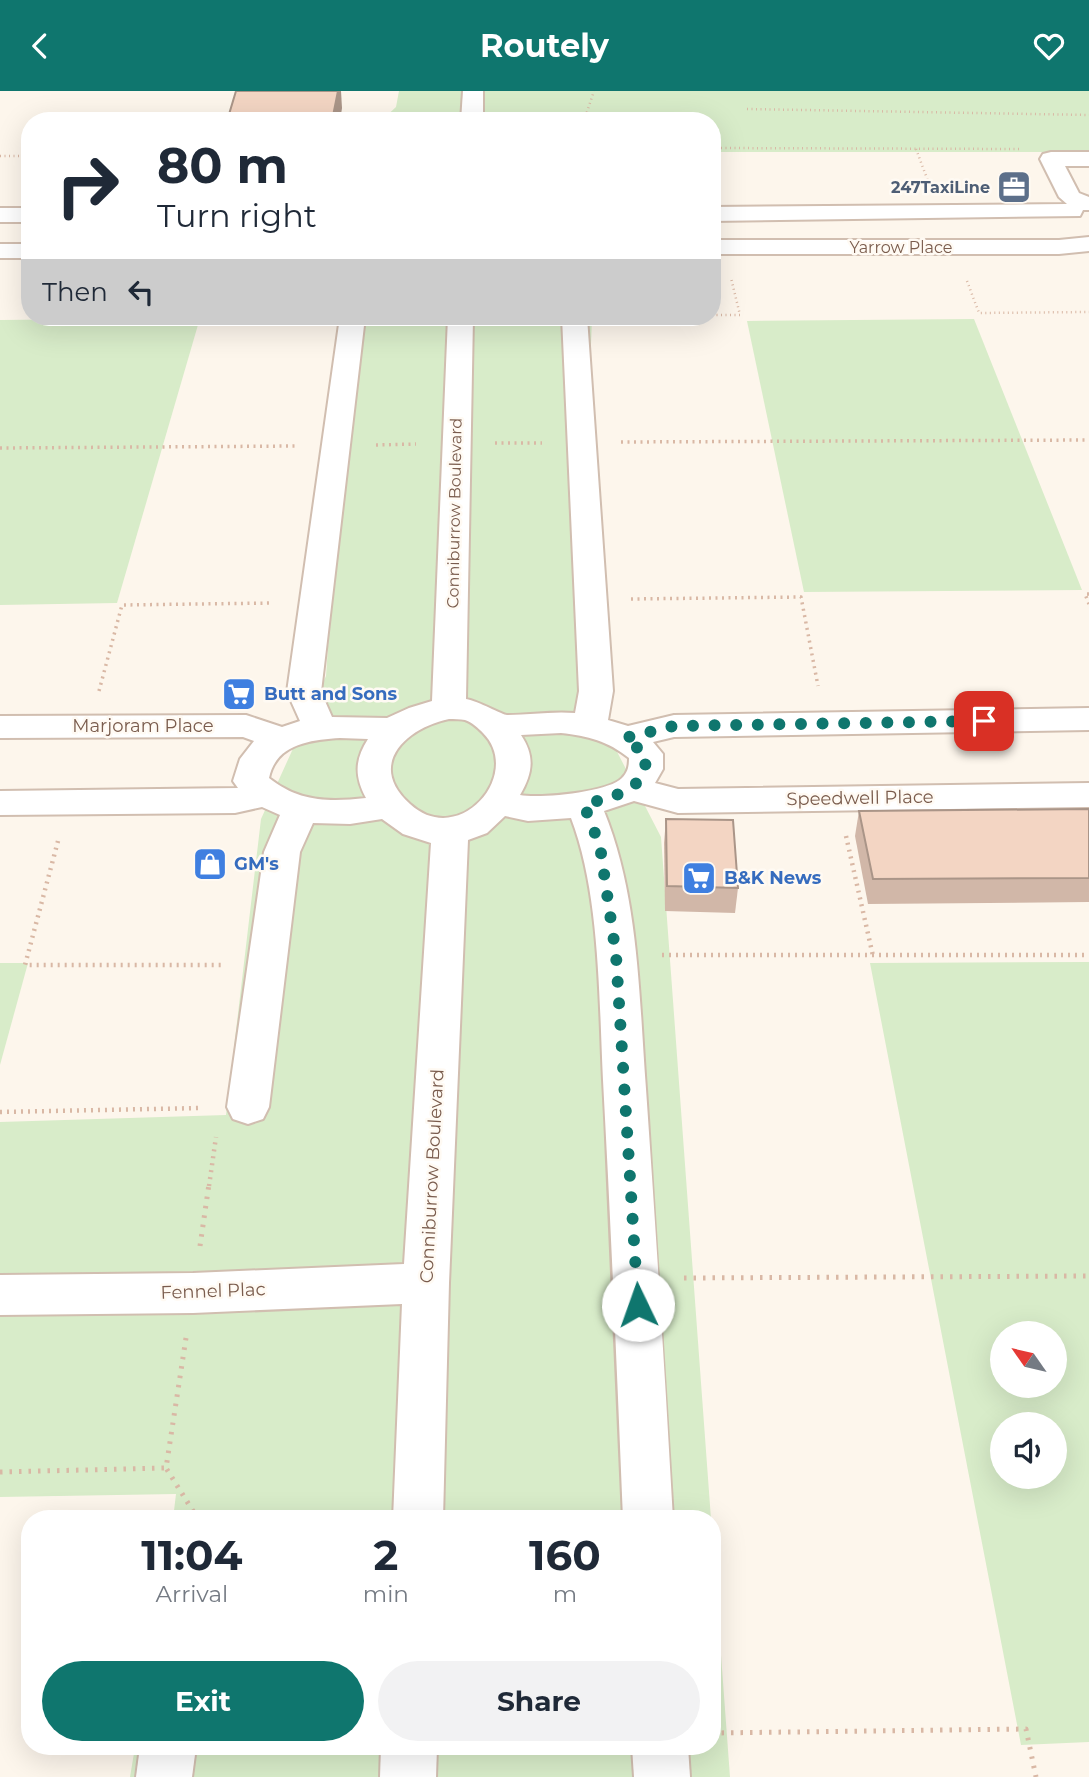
<!DOCTYPE html>
<html lang="en">
<head>
<meta charset="utf-8">
<style>
  :root { --surface:#fff; --page:#f2f2f3; --text:#1f2937; --muted:#747a83; --accent:#0f766e }
  body { margin:0; font-family:Montserrat,sans-serif; background:var(--page); color:var(--text); height:100vh; display:flex; flex-direction:column; font-size:26px; white-space:nowrap }
  * { box-sizing:border-box; margin:0 }
  p { font-size:23px; color:var(--muted) }
  .icon { flex:none; width:38px; height:38px; fill:none; stroke:currentColor; stroke-width:2; stroke-linecap:round; stroke-linejoin:round }
  .map { position:relative; flex:1; overflow:hidden }
  .details { position:absolute; left:21px; top:1419px; width:700px; height:245px; display:flex; flex-direction:column; background:var(--surface); border-radius:28px; box-shadow:0 7px 28px #0002 }
  .details>* { flex:none }
  .top-card { position:absolute; left:21px; top:21px; width:700px; height:214px; border-radius:28px; box-shadow:0 7px 28px #0002; background:#fff; color:var(--text); overflow:hidden }
  .needle { width:46px; rotate:304deg }
  .tools { position:absolute; left:990px; top:1230px; display:grid; gap:14px }
  .tools a { display:grid; place-items:center; width:77px; height:77px; border-radius:50%; background:var(--surface); box-shadow:0 7px 28px #0002; font-size:35px }
  .pin { position:absolute; display:grid; place-items:center; width:60px; height:60px; color:#fff; margin:-30px; border-radius:14px; box-shadow:0 4px 10px #0006 }
  .me { position:absolute; width:77px; margin:-38px; rotate:357deg; stroke-linejoin:round; filter:drop-shadow(0 0 5px #0008) }
  .turn { display:flex; align-items:center; gap:24px; height:147px; padding:0 21px; font-size:32px }
  .turn .icon { width:91px; height:91px; stroke-width:2.5 }
  .turn b { display:block; font-size:49px; line-height:60px }
  .then { display:flex; align-items:center; height:66px; padding:0 21px; background:#0003; gap:14px; font-size:26px }
  .eta { display:flex; justify-content:space-evenly; align-items:center; height:119px; text-align:center }
  .eta b { font-size:42px; font-weight:700; line-height:49px }
  .primary-button { display:flex; gap:14px; margin-top:auto; padding:14px 21px }
  .primary-button a { flex:1; height:80px; border-radius:42px; background:var(--accent); color:#fff; font-size:28px; font-weight:700; line-height:80px; text-align:center }
  .primary-button a+a { background:var(--page); color:var(--text) }
  header { display:flex; justify-content:space-between; align-items:center; height:91px; padding:0 21px; background:var(--accent); color:#fff; font-size:32px; font-weight:700 }
  .map>svg:first-child { display:block }
  .green { fill:#d8ecc9; fill-rule:evenodd }
  .lines { fill:none; stroke-linecap:round; stroke-linejoin:round }
  .minor-casing { stroke:#d1beb0; stroke-width:4 }
  .path-far3 { stroke:#d9b8a5; stroke-width:2.5; stroke-dasharray:1 3.5; stroke-linecap:butt }
  .path-far2 { stroke:#d9b8a5; stroke-width:3.5; stroke-dasharray:2 4.5; stroke-linecap:butt }
  .path-far1 { stroke:#d9b8a5; stroke-width:4.5; stroke-dasharray:2 5; stroke-linecap:butt }
  .path { stroke:#d9b8a5; stroke-width:5; stroke-dasharray:2.5 7; stroke-linecap:butt }
  .minor { fill:#fff; fill-rule:evenodd }
  .wall { fill:#d1b7a8 }
  .shaded-wall { fill:#aa9588 }
  .building { fill:#f3d5c3; stroke:#aa9588; stroke-width:2 }
  .route { stroke:#0f766e; stroke-width:12; stroke-dasharray:0 21.6 }
  .labels { text-anchor:middle; stroke-width:5; stroke-linejoin:round; paint-order:stroke }
  .far-service-label { font-size:16px; font-weight:bold; fill:#4e5e75; stroke:#fffaf3; text-anchor:end }
  .far-street-label { font-size:16px; fill:#7a5c4d; stroke:#fffaf3 }
  .shop-label { font-size:18px; font-weight:bold; fill:#366cbe; stroke:#fffaf3; text-anchor:start }
  .street-label { font-size:18px; fill:#7a5c4d; stroke:#fffaf3 }
</style>
</head>
<body>
<header><svg class="icon" aria-label="back" viewBox="0 0 24 24"><path d="M15 5l-7 7 7 7"/></svg>Routely<svg class="icon" aria-label="heart" viewBox="0 0 24 24"><path d="M12 20l-8-8c-3-5 5-10 8-4 3-6 11-1 8 4z"/></svg></header>
<div class="map">
<svg width="1089" height="1686" viewBox="0 0 1089 1686">
  <rect width="100%" height="100%" fill="#fdf6ec"/>
  <g class="green">
    <path d="M399,0h690v61h-377v-31h-331l15,-14z"/>
    <path d="M351,226h241l-13,361 82,159 50,682h-538l3,-25 -176,3v-375l226,-7 35,-296 65,-143z"/>
    <path d="M200,227l-83,285 -117,2v-285z"/>
    <path d="M974,228l108,271 -278,2 -57,-271z"/>
    <path d="M1089,871v780l-68,3 -151,-782zM1003,1242h52v53h-52zM1003,1334h52v52h-52z"/>
    <path d="M0,872h28l-28,102z"/>
    <path d="M712,1442l18,244h-600l5,-30h577z"/>
  </g>
  <g class="lines">
    <g class="minor-casing">
      <g id="minor">
        <path d="M463,0h20v30h-22z"/>
        <path d="M1051,61h38v14h-24l14,27 10,4v13h-6l-3,6 -368,5v-14l355,-3 -8,-7 -19,-38 3,-5z"/>
        <rect x="0" y="117" width="30" height="14"/>
        <path d="M1089,146v14l-30,3h-347v-14h347z"/>
        <rect x="0" y="153" width="30" height="14"/>
        <path d="M340,226h25l-44,375 11,25 55,1 22,-10 23,-7 16,-384h25l-7,382c12,2 37,16 41,16 23,0 45,-4 68,-2l4,-22 -17,-374h25l26,374 -5,29 20,6 46,-11 415,-7v22l-415,7 -21,5 10,12v15l-8,14 23,6 411,-6v24l-411,6 -44,-12 -30,10c35,86 35,186 42,278 10,143 19,286 27,430h-50c-6,-147 -12,-293 -20,-439 -4,-81 -3,-187 -32,-262l-43,3 -23,-5 -18,17 -19,7 -19,443 -6,236h-50l9,-215 -209,9 -193,2v-40l193,-2 211,-9 27,-421 -28,-9 -21,-15 -32,5 -37,-1 -13,29 -31,255 -6,12 -15,5 -15,-5 -6,-12 37,-255 16,-37 -18,-8 -27,6 -235,2v-24l238,-3 -5,-7 7,-22 14,-18 -11,-4 -243,1v-22l246,-1 36,12 18,-6 -13,-29zM449,628c5,0 11,0 16,1 7,2 13,8 18,13 41,41 -24,116 -73,71 -44,-39 -4,-76 39,-85zM561,642c27,3 47,8 68,25 0,8 -1,14 -7,20 -13,14 -83,21 -102,17 13,-22 15,-39 1,-60zM340,647l28,1c-13,20 -14,37 -2,59 -37,4 -67,4 -97,-20 7,-34 41,-38 71,-40z"/>
        <path d="M140,1656h56l-4,30h-56z"/>
        <path d="M381,1656h56l-1,30h-56z"/>
        <path d="M632,1656h56l2,30h-56z"/>
      </g>
    </g>
    <g class="path-far3">
      <path d="M747,18l342,6"/>
      <path d="M586,23l49,1"/>
      <path d="M584,30l10,-30"/>
      <path d="M712,57l307,1"/>
      <path d="M916,58l12,32"/>
      <path d="M0,65h30"/>
      <path d="M967,190l12,32 110,-1"/>
      <path d="M712,224h28l-9,-37"/>
      <path d="M196,226l-1,3 121,-1"/>
    </g>
    <g class="path-far2">
      <path d="M621,351l468,-2"/>
      <path d="M495,352h47"/>
      <path d="M376,354l40,-1"/>
      <path d="M0,357l297,-2"/>
      <path d="M1089,503h-4l4,10"/>
      <path d="M631,508l170,-2 17,89"/>
      <path d="M99,600l23,-86 151,-2"/>
    </g>
    <g class="path-far1">
      <path d="M846,745l27,120"/>
      <path d="M58,750l-33,124h196"/>
      <path d="M662,864h427"/>
      <path d="M0,1021l202,-4"/>
      <path d="M209,1095l7,-49"/>
    </g>
    <g class="path">
      <path d="M200,1155l9,-62"/>
      <path d="M684,1187l405,-2"/>
      <path d="M186,1247l-20,130 32,51"/>
      <path d="M0,1381l166,-4"/>
      <path d="M712,1642l314,-4 10,48"/>
    </g>
    <use href="#minor" class="minor"/>
  </g>
  <g class="wall">
    <path d="M1089,718v93l-221,2 -13,-68 4,-25z"/>
    <path d="M666,728l72,69 -3,25 -70,-2 -1,-68z"/>
  </g>
  <path class="shaded-wall" d="M338,0h3l1,17 -2,13h-8z"/>
  <g class="building">
    <path d="M236,0h102l-6,30h-105z"/>
    <path d="M1089,718v69l-216,1 -14,-68z"/>
    <path d="M666,728l67,1 5,68 -71,-2z"/>
  </g>
  <g class="lines">
    <path class="route" d="M638,1214l-22,-350 -16,-109 -16,-41c30,-10 63,-12 62,-51l-22,-16 50,-12 310,-5"/>
  </g>
  <defs>
    <g id="office-square" transform="scale(1.75)"><rect x="-9" y="-9" width="18" height="18" rx="4" fill="#5c6f8a" stroke="#fffaf3"/><path d="M-6-3h4V-5.5h4V-3h4V5H-6ZM-1-4.5V-3h2v-1.5ZM-6 0V1H6V0Z" fill="#fff"/></g>
    <g id="supermarket-square" transform="scale(1.75)"><rect x="-9" y="-9" width="18" height="18" rx="4" fill="#3f7fe0" stroke="#fffaf3"/><path d="M-6-5.5h2.5l.6 2H6L4.5 2H-2.5L-4.4-4H-6ZM-1.5 3.2a1.3 1.3 0 1 0 .1 0ZM3 3.2a1.3 1.3 0 1 0 .1 0Z" fill="#fff"/></g>
    <g id="shop-square" transform="scale(1.75)"><rect x="-9" y="-9" width="18" height="18" rx="4" fill="#3f7fe0" stroke="#fffaf3"/><path d="M-5-2.5h2.3a2.7 3.5 0 0 1 5.4 0H5L5.5 6h-11ZM-1.5-2.5h3a1.5 2.3 0 0 0-3 0Z" fill="#fff"/></g>
  </defs>
  <g fill-rule="evenodd">
    <use href="#office-square" x="1014" y="96"/>
    <use href="#supermarket-square" x="239" y="603"/>
    <use href="#shop-square" x="210" y="773"/>
    <use href="#supermarket-square" x="699" y="787"/>
  </g>
  <g class="labels">
    <g class="far-service-label">
      <text x="990" y="102">247TaxiLine</text>
    </g>
    <g class="far-street-label">
      <text x="901" y="162">Yarrow Place</text>
      <text transform="translate(454 422) rotate(-89)" y="6">Conniburrow Boulevard</text>
    </g>
    <g class="shop-label">
      <text x="264" y="609">Butt and Sons</text>
      <text x="234" y="779">GM's</text>
      <text x="724" y="793">B&amp;K News</text>
    </g>
    <g class="street-label">
      <text x="143" y="641">Marjoram Place</text>
      <text transform="translate(860 707) rotate(-1)" y="6">Speedwell Place</text>
      <text transform="translate(432 1085) rotate(-87)" y="6">Conniburrow Boulevard</text>
      <text transform="translate(213 1200) rotate(-2)" y="6">Fennel Plac</text>
    </g>
  </g>
</svg>
<div class="tools">
<a><svg class="needle" viewBox="-14 -14 28 28"><path d="M0-13l5 13h-10z" fill="#e53935"/><path d="M0 13l5-13h-10z" fill="#747a83"/></svg></a>
<a><svg class="icon" aria-label="sound" viewBox="0 0 24 24"><path d="M4 9h4l5-4v14l-5-4H4zM17 9q2 3 0 6"/></svg></a>
</div>
<div class="pin" style="left:984px;top:630px;background:#d93025"><svg class="icon" aria-label="arrive" viewBox="0 0 24 24"><path d="M6 21V4h12l-3 4 3 4H6"/></svg></div>
<svg class="me" style="left:638px;top:1214px" viewBox="-20 -20 40 40"><circle r="19" fill="#fff"/><path d="M0-13L10 11 0 6-10 11z" fill="#0f766e"/></svg>
<div class="top-card">
<div class="turn"><svg class="icon" aria-label="right" viewBox="0 0 24 24"><path d="M7 20v-9h11M14 6l5 5-5 5"/></svg><div><b>80 m</b>Turn right</div></div>
<div class="then">Then<svg class="icon" aria-label="left" viewBox="0 0 24 24"><path d="M17 20v-9H6M10 6l-5 5 5 5"/></svg></div>
</div>
<section class="details">
<div class="eta">
<div><b>11:04</b><p>Arrival</p></div>
<div><b>2</b><p>min</p></div>
<div><b>160</b><p>m</p></div>
</div>
<div class="primary-button"><a>Exit</a><a>Share</a></div>
</section>
</div>
</body>
</html>
